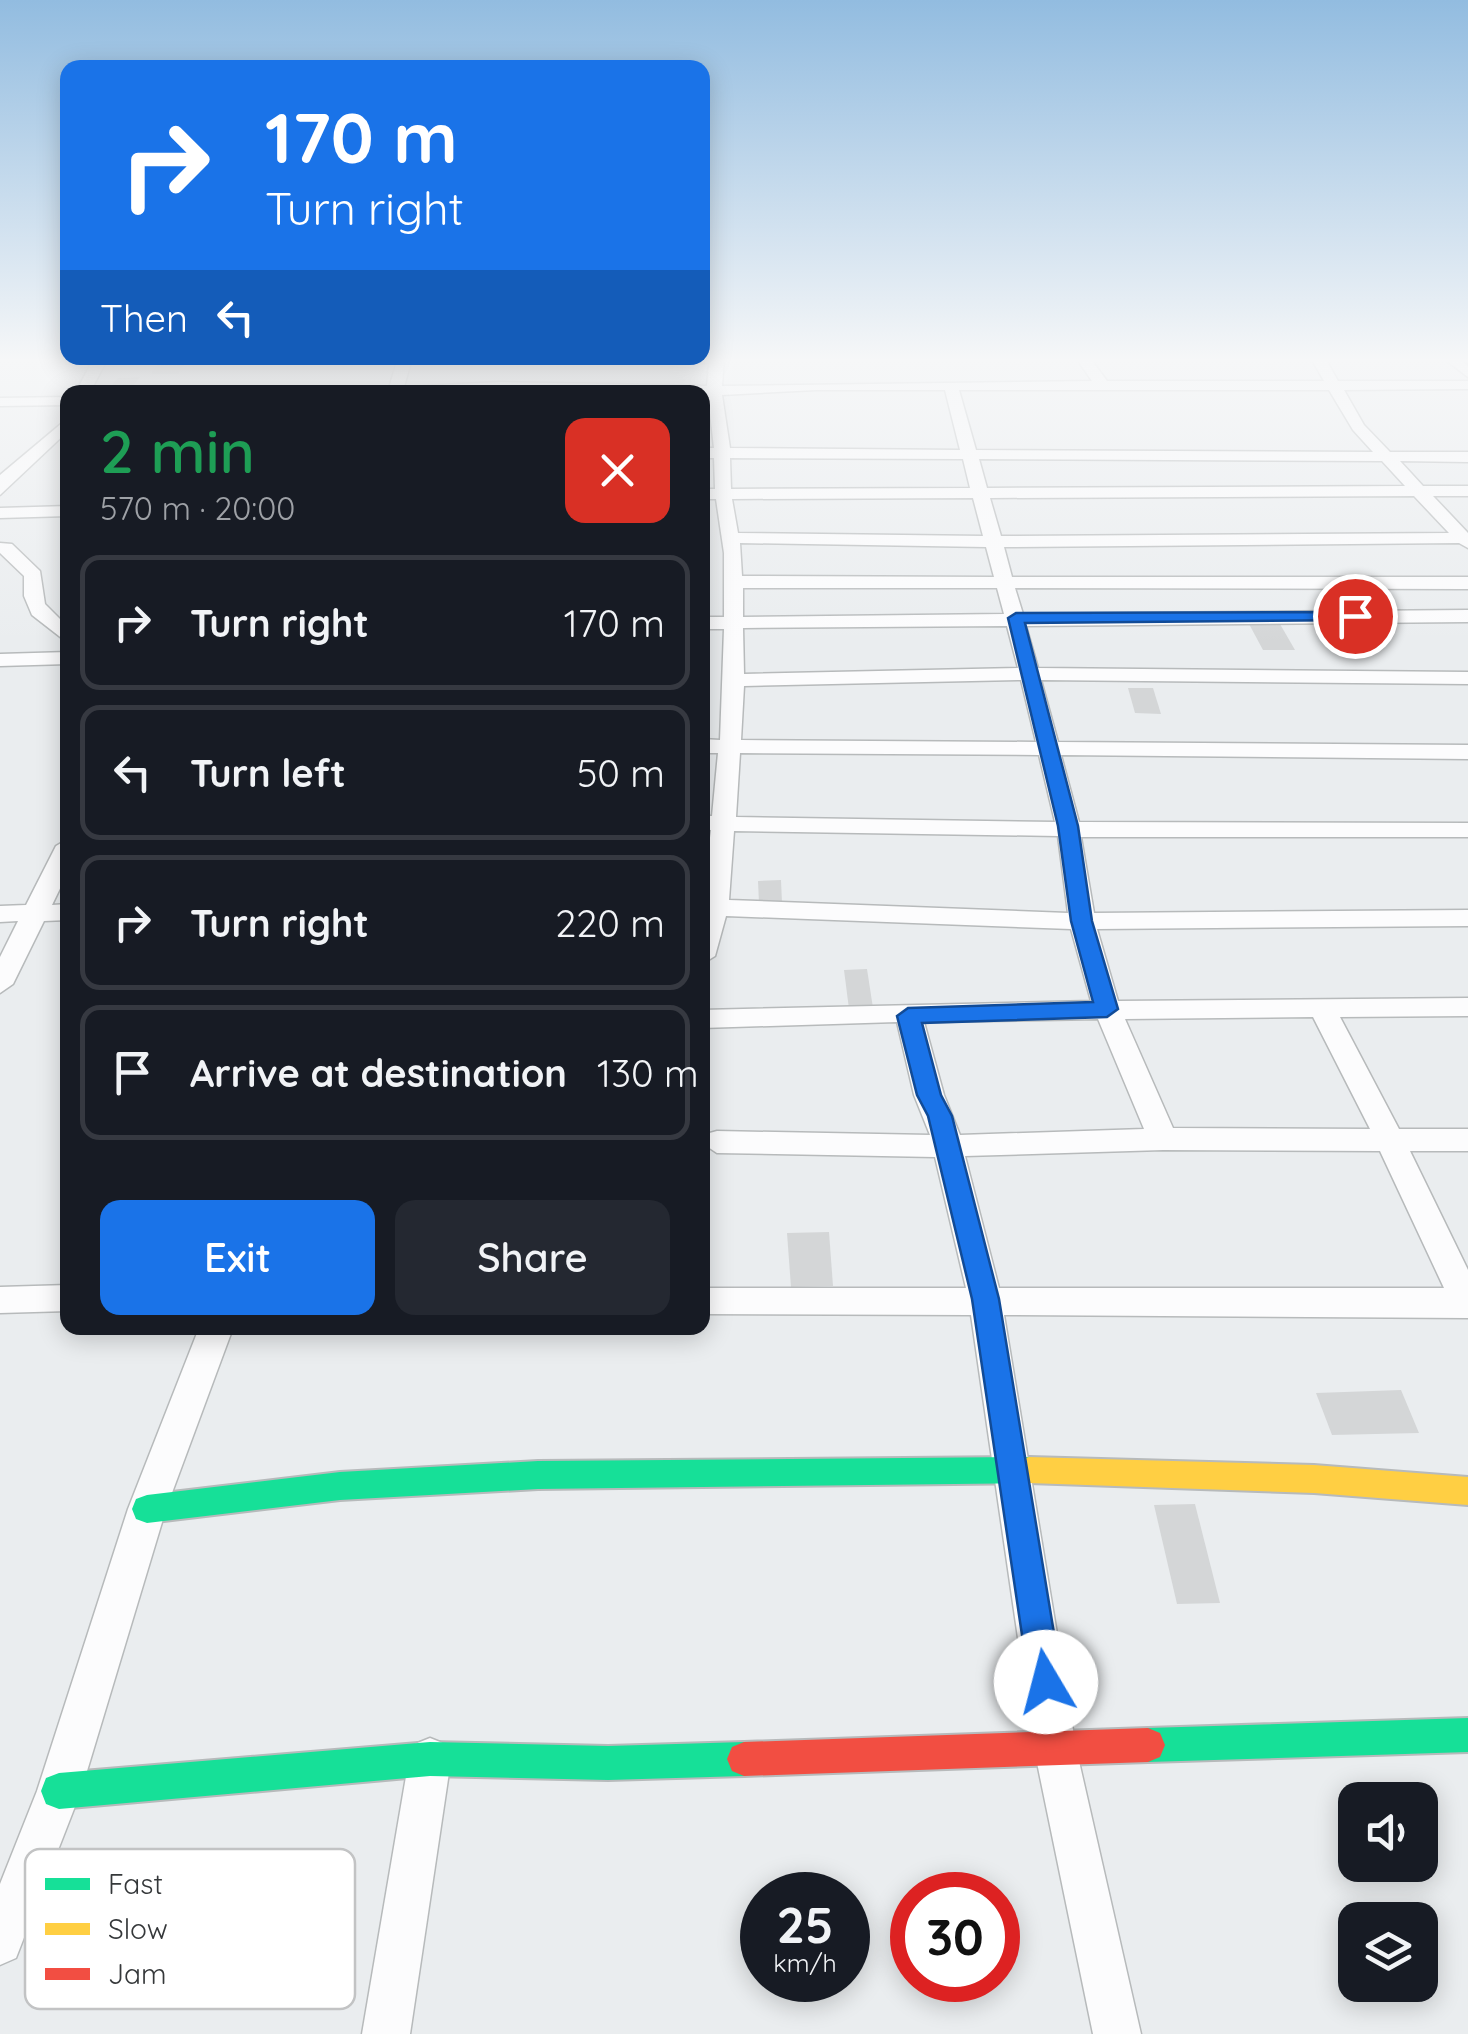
<!DOCTYPE html>
<html lang="en">
<head>
<meta charset="utf-8">
<style>
  :root { --surface:#171b24; --page:#242831; --text:#f1f3f6; --muted:#9ea1a6; --line:#363941; --accent:#1a73e8 }
  body { margin:0; font-family:Quicksand,sans-serif; background:var(--page); color:var(--text); height:100vh; display:flex; flex-direction:column; font-size:38px; white-space:nowrap }
  * { box-sizing:border-box; margin:0 }
  p { font-size:32px; color:var(--muted) }
  .icon { flex:none; width:55px; height:55px; fill:none; stroke:currentColor; stroke-width:2; stroke-linecap:round; stroke-linejoin:round }
  .map { position:relative; flex:1; overflow:hidden }
  .details { position:absolute; left:60px; top:385px; width:650px; height:950px; display:flex; flex-direction:column; background:var(--surface); border-radius:20px; box-shadow:0 5px 25px #0003 }
  .details>* { flex:none }
  .hud { position:absolute; left:60px; top:60px; width:650px; height:305px; border-radius:20px; box-shadow:0 5px 25px #0003; background:#1a73e8; color:#fff; overflow:hidden }
  .controls { position:absolute; left:1338px; top:1782px; display:grid; gap:20px }
  .controls a { display:grid; place-items:center; width:100px; height:100px; border-radius:20px; background:var(--surface); box-shadow:0 5px 25px #0003; font-size:50px }
  .speed { position:absolute; left:740px; top:1872px; display:flex; gap:20px; font-size:50px; font-weight:700; text-align:center }
  .speed>* { display:grid; place-content:center; width:130px; height:130px; border-radius:50%; background:var(--surface); box-shadow:0 5px 25px #0003; line-height:1 }
  .speed small { font-size:25px; font-weight:400 }
  .speed .limit { border:15px solid #d22; background:#fff; color:#111 }
  .pin { position:absolute; display:grid; place-items:center; width:85px; height:85px; color:#fff; margin:-42px; border:5px solid #fff; border-radius:50%; box-shadow:0 2px 10px #0007 }
  .me { position:absolute; width:110px; margin:-55px; rotate:352deg; stroke-linejoin:round; filter:drop-shadow(0 0 8px #0008) }
  .turn { display:flex; align-items:center; gap:35px; height:210px; padding:0 40px; font-size:45px }
  .turn .icon { width:130px; height:130px; stroke-width:2.5 }
  .turn b { display:block; font-size:70px; line-height:85px }
  .then { display:flex; align-items:center; height:95px; padding:0 40px; background:#0003; gap:20px; font-size:38px }
  .round { display:grid; place-items:center; flex:none; width:105px; height:105px; border-radius:20px; background:var(--page) }
  .head { display:flex; align-items:center; justify-content:space-between; height:170px; padding:0 40px }
  h1 { font-size:60px; font-weight:600; line-height:75px; color:#1e9e55 }
  .action { display:flex; gap:20px; margin-top:auto; padding:20px 40px }
  .action a { flex:1; height:115px; border-radius:20px; background:var(--accent); color:#fff; font-size:40px; font-weight:600; line-height:115px; text-align:center }
  .action a+a { background:var(--page); color:var(--text) }
  ul { padding:0; list-style:none }
  li { display:flex; align-items:center; gap:30px; height:135px; margin:0 20px 15px; padding:0 20px; border:5px solid var(--line); border-radius:20px }
  li div { flex:1 }
  li b { display:block; font-size:38px }
  li em { font-style:normal }
  .map>svg:first-child { display:block }
  .building { fill:#d4d6d7 }
  .lines { fill:none; stroke-linecap:round; stroke-linejoin:round }
  .street-casing { stroke:#b7babb; stroke-width:3 }
  .fast-casing { stroke:#b7babb; stroke-width:4 }
  .slow-casing { stroke:#b7babb; stroke-width:4 }
  .jam-casing { stroke:#b7babb; stroke-width:4 }
  .street { fill:#fcfcfd; fill-rule:evenodd }
  .fast { fill:#16e098; fill-rule:evenodd }
  .slow { fill:#ffcf43; fill-rule:evenodd }
  .jam { fill:#f24e42; fill-rule:evenodd }
  .route { fill:#1a73e8; stroke:#114b97; stroke-width:2.5 }
  .key { fill:#fff; stroke:#c2c3c4; stroke-width:2.5 }
  .key-label { font-size:28px; fill:#35383a }
</style>
</head>
<body>
<div class="map">
<svg width="1468" height="2034" viewBox="0 0 1468 2034">
  <rect width="100%" height="100%" fill="#eaedef"/>
  <g class="building">
    <path d="M161,360h26l-9,14h-27z"/>
    <path d="M140,377l-11,15h-23l12,-14z"/>
    <path d="M1249,624h31l15,26h-32z"/>
    <path d="M1128,688h25l8,26 -26,-1z"/>
    <path d="M781,880l1,23h-23l-1,-22z"/>
    <path d="M867,969l6,39 -24,1 -5,-39z"/>
    <path d="M829,1232l4,54 -42,1 -4,-54z"/>
    <path d="M1401,1390l18,43 -87,2 -16,-42z"/>
    <path d="M1195,1504l25,99 -43,1 -23,-99z"/>
  </g>
  <g class="lines">
    <g class="street-casing">
      <g id="street">
        <path d="M94,358h14l-18,34h-14z"/>
        <path d="M398,358h14l-8,29 96,-5 207,4 2,-23 -46,-5h61l-2,28 370,-5 -16,-23h14l17,23h217l-13,-23h14l13,23h130v8l-124,1 20,35 26,27h78v10l-68,-1 23,25h45v10h-35l35,37v15l-9,-5 -455,4 8,30h456v12l-453,-1 8,26 445,-4v12l-442,4 12,42 430,4v12l-427,-4 17,62 410,3v14l-407,-4 18,67 389,1v14h-387l13,76 374,-3v16l-371,3 21,72 350,-3v18l-128,1 59,112h69v22h-58l58,119v48l-464,-3 72,433 65,286h-48l-59,-286 -63,-433 -269,-1v-26h264l-31,-131 -218,-4 -15,-10 4,-9 11,-3 213,4 -16,-40 -17,-73 -195,6v-18l389,-9 -20,-72 -345,-13 -11,40 -13,8v-65l9,-69h-9v-14h10l6,-63h-16v-14l18,1 4,-111h-22v-12h22v-64l-8,-54h-14v-10h13l-1,-31h-12v-10h12l-6,-53 -326,-3 7,-4zM816,390h129l15,60 -230,-2 -8,-53zM959,390h370l24,40 20,22 -397,-2zM730,458l233,1 7,29 -239,1zM979,459l403,2 23,25 -418,2zM1414,496l35,37 -448,3 -11,-38zM973,498l10,38 -245,-3 -6,-34zM740,543l246,4 8,30 -252,-1zM743,588h254l7,26 -261,3zM1007,626l11,42 -274,6 -1,-46zM1021,680l15,62 -295,-2 3,-54zM740,753l299,2 16,67 -319,-5zM734,831l324,5 10,77 -339,-13zM1313,1017l57,112 -197,-1 -48,-109zM1098,1019l46,110 -184,6 -16,-40 -20,-73zM1163,1150l217,1 64,137h-445l-34,-132z"/>
        <path d="M536,358h22l-7,4z"/>
        <path d="M1443,358h16l9,8v11z"/>
        <path d="M68,397v8l-68,1v-8z"/>
        <path d="M68,418v13l-68,64v-20z"/>
        <path d="M68,506v10l-68,2v-10z"/>
        <path d="M0,543l12,1 28,27 5,33 23,23v16l-36,-28 -8,-19v-20l-24,-23z"/>
        <path d="M68,652v12l-68,2v-12z"/>
        <path d="M68,839v33l-16,33 16,-1v16l-24,1 -31,63 -13,9v-36l18,-36 -18,1v-16l26,-1 30,-59z"/>
        <path d="M68,1285v26l-68,2v-26z"/>
        <path d="M199,1328h34l-67,181 -85,282 -65,167 -16,7v-81l37,-93 91,-282z"/>
        <path d="M430,1738l15,6 6,15 -41,275h-48l47,-275 6,-15z"/>
      </g>
    </g>
    <g class="fast-casing">
      <g id="fast">
        <path d="M1029,1457l11,3 4,10 -4,10 -11,3 -491,6 -198,11 -193,23 -11,-4 -4,-10 4,-10 11,-4 193,-23 198,-11z"/>
        <path d="M1468,1718v34l-320,10 -12,-5 -5,-12 5,-12 12,-5z"/>
        <path d="M430,1742l178,4 136,-4 12,5 5,12 -5,12 -12,5 -136,4 -178,-4 -371,33 -13,-5 -5,-13 5,-13 13,-5z"/>
      </g>
    </g>
    <g class="slow-casing">
      <path id="slow" d="M1029,1457l285,8 154,12v28l-154,-12 -285,-10 -11,-3 -4,-10 4,-10z"/>
    </g>
    <g class="jam-casing">
      <path id="jam" d="M1148,1728l12,5 5,12 -5,12 -12,5 -404,14 -12,-5 -5,-12 5,-12 12,-5z"/>
    </g>
    <use href="#street" class="street"/>
    <use href="#fast" class="fast"/>
    <use href="#slow" class="slow"/>
    <use href="#jam" class="jam"/>
  </g>
  <linearGradient id="sky" x2="0" y2="1"><stop stop-color="#92bce0"/><stop offset="0.56" stop-color="#f6f7f8"/><stop offset="1" stop-color="#f6f7f8" stop-opacity="0"/></linearGradient>
  <rect width="1468" height="643" fill="url(#sky)"/>
  <path class="route" d="M1355,612l8,4 -2,4 -336,3 53,203 14,95 26,88 -11,8 -185,6 19,72 11,21 47,183 63,383 -4,12 -12,4 -13,-4 -4,-12 -57,-383 -44,-183 -11,-21 -20,-79 11,-8 185,-6 -22,-81 -13,-95 -50,-208 8,-5z"/>
  <rect x="25" y="1849" width="330" height="160" rx="15" class="key"/>
  <rect x="45" y="1878" width="45" height="12" fill="#16e098"/>
  <rect x="45" y="1923" width="45" height="12" fill="#ffcf43"/>
  <rect x="45" y="1968" width="45" height="12" fill="#f24e42"/>
  <g class="key-label">
    <text x="108" y="1894">Fast</text>
    <text x="108" y="1939">Slow</text>
    <text x="108" y="1984">Jam</text>
  </g>
</svg>
<div class="controls">
<a><svg class="icon" aria-label="sound" viewBox="0 0 24 24"><path d="M4 9h4l5-4v14l-5-4H4zM17 9q2 3 0 6"/></svg></a>
<a><svg class="icon" aria-label="layers" viewBox="0 0 24 24"><path d="M12 4l9 5-9 5-9-5zM3 14l9 5 9-5"/></svg></a>
</div>
<div class="speed"><div>25<small>km/h</small></div><div class="limit">30</div></div>
<div class="pin" style="left:1355px;top:616px;background:#d93025"><svg class="icon" aria-label="arrive" viewBox="0 0 24 24"><path d="M6 21V4h12l-3 4 3 4H6"/></svg></div>
<svg class="me" style="left:1046px;top:1682px" viewBox="-20 -20 40 40"><circle r="19" fill="#fff"/><path d="M0-13L10 11 0 6-10 11z" fill="#1a73e8"/></svg>
<div class="hud">
<div class="turn"><svg class="icon" aria-label="right" viewBox="0 0 24 24"><path d="M7 20v-9h11M14 6l5 5-5 5"/></svg><div><b>170 m</b>Turn right</div></div>
<div class="then">Then<svg class="icon" aria-label="left" viewBox="0 0 24 24"><path d="M17 20v-9H6M10 6l-5 5 5 5"/></svg></div>
</div>
<section class="details">
<div class="head"><div><h1>2 min</h1><p>570 m · 20:00</p></div><a class="round" style="background:#d93025;color:#fff"><svg class="icon" aria-label="close" viewBox="0 0 24 24"><path d="M6 6l12 12M18 6L6 18"/></svg></a></div>
<ul>
<li><svg class="icon" aria-label="right" viewBox="0 0 24 24"><path d="M7 20v-9h11M14 6l5 5-5 5"/></svg><div><b>Turn right</b></div><em>170 m</em></li>
<li><svg class="icon" aria-label="left" viewBox="0 0 24 24"><path d="M17 20v-9H6M10 6l-5 5 5 5"/></svg><div><b>Turn left</b></div><em>50 m</em></li>
<li><svg class="icon" aria-label="right" viewBox="0 0 24 24"><path d="M7 20v-9h11M14 6l5 5-5 5"/></svg><div><b>Turn right</b></div><em>220 m</em></li>
<li><svg class="icon" aria-label="arrive" viewBox="0 0 24 24"><path d="M6 21V4h12l-3 4 3 4H6"/></svg><div><b>Arrive at destination</b></div><em>130 m</em></li>
</ul>
<div class="action"><a>Exit</a><a>Share</a></div>
</section>
</div>
</body>
</html>
